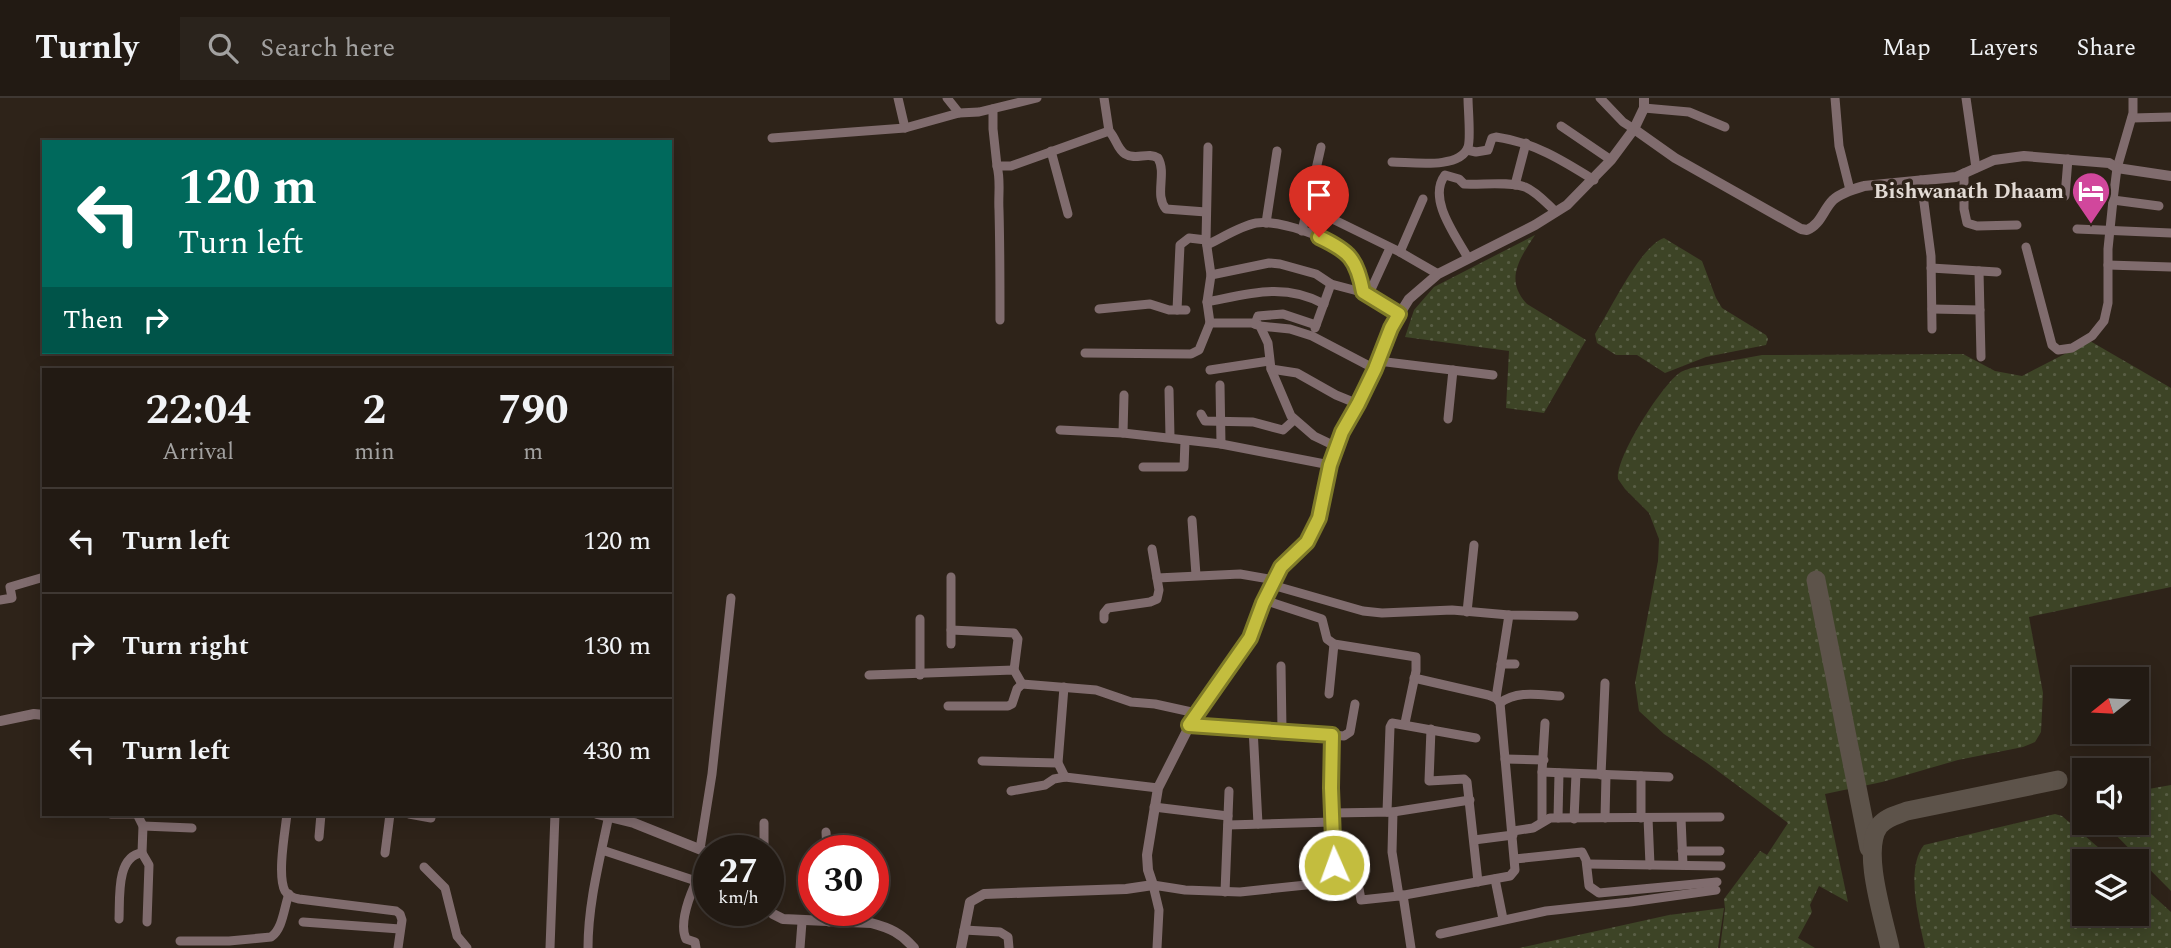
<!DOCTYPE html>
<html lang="en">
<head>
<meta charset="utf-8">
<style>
  :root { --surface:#221a13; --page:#2a231c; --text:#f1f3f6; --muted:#a2a1a0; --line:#3f3833 }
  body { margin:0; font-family:Spectral,serif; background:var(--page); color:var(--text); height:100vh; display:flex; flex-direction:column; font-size:26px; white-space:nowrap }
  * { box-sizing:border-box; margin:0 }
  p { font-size:23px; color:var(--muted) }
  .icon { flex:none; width:38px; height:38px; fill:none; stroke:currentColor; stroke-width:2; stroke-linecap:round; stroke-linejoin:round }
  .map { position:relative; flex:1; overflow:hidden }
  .drawer { position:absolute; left:42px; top:270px; width:630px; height:448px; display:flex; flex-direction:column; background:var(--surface); border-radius:0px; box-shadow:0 4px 18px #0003,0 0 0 2px var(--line) }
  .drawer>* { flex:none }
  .hud { position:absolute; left:42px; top:42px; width:630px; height:214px; border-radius:0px; box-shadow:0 4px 18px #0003,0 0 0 2px var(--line); background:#00695c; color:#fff; overflow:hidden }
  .needle { width:46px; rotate:252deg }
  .buttons { position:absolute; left:2072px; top:569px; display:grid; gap:14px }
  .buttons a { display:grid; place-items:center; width:77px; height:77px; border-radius:0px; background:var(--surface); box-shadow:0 4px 18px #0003,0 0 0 2px var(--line); font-size:35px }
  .speed { position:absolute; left:693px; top:737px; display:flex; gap:14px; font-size:35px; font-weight:700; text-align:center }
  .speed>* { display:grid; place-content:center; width:91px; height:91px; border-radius:50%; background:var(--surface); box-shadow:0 4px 18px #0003,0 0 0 2px var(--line); line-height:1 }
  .speed small { font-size:18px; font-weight:400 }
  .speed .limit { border:10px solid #d22; background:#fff; color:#111 }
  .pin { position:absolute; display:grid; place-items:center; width:60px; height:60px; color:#fff; margin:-72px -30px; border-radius:50% 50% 50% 0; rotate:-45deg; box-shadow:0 0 7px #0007 }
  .pin .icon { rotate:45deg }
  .me { position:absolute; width:77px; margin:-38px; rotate:358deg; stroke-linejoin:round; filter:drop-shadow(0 0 5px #0008) }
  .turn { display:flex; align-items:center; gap:24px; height:147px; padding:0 21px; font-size:32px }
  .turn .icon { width:91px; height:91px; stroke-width:2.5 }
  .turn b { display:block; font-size:49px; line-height:60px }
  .then { display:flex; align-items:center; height:66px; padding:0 21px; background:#0003; gap:14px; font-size:26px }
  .eta { display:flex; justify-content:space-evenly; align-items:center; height:119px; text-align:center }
  .eta b { font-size:42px; font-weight:700; line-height:49px }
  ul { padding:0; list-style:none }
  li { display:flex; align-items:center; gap:21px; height:105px; padding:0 21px; border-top:2px solid var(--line) }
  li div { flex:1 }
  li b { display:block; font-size:26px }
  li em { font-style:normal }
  header { display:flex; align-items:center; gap:42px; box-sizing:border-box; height:98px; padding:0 35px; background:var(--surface); border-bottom:2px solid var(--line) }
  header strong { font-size:33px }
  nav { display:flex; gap:38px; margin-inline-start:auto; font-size:24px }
  .search { width:490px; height:63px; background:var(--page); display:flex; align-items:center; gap:18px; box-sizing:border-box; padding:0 24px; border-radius:0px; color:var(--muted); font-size:26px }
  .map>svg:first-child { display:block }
  .grass { fill:url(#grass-dots) }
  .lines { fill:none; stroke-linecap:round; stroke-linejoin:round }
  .taxiway { stroke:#5d534a; stroke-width:19 }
  .minor { stroke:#806c6e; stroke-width:9 }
  .tertiary { stroke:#806c6e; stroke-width:10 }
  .route-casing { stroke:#7f7b28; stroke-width:18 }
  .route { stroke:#c3bd3e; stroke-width:12 }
  .labels { text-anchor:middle; stroke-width:7; stroke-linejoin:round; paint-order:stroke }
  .poi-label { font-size:21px; font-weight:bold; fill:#e3dbd5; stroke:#2e2319; text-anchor:end }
</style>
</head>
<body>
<header>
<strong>Turnly</strong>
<div class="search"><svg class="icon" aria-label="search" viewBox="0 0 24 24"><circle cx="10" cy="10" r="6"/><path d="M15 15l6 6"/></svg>Search here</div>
<nav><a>Map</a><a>Layers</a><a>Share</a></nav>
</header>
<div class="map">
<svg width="2171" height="850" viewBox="0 0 2171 850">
  <defs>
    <pattern id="grass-dots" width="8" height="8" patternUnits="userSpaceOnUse" patternTransform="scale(1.75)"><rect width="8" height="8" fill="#3d4426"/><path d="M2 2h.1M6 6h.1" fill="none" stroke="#595e45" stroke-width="1.8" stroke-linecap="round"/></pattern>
  </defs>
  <rect width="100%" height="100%" fill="#2e2319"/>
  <g class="grass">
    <path d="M1535,137c-15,23 -31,45 -8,69l59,36 -42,73 -38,-5 3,-57 -104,-14 9,-27 20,-23z"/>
    <path d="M1664,140l38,23 14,37 6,10 44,27 2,4 -2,6 -60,12 -41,16 -28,-18h-21l-19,-12 -2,-9c15,-23 45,-88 69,-96z"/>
    <path d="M2090,243l81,47v199l-142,30 14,76 -2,39 -6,10 -12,5 -65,13 -76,22 -57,12 23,108 -29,-16 -9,19 2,7 -14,26 17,10h-95l5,-39 -1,-10 36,-48 7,4 21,-32 -81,-60 -43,-29 -25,-23 -4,-28 23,-122 1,-22 -10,-26 -24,-24 -7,-10c-2,-22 41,-89 59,-104 4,-4 9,-5 14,-7l71,-13 201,-1 32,17 27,5z"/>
    <path d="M2171,687v106l-67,-68 33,-1v-31z"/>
    <path d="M2055,716l7,2 52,45h-30v53h53v-33l34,31v36h-246c-6,-28 -20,-79 -1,-103z"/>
    <path d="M1724,810l-6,40h-199l150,-33z"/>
  </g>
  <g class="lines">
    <g class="taxiway">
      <path d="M1816,482l53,268"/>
      <path d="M1890,850c-6,-29 -29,-98 -11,-122 7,-9 18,-11 28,-15l151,-31"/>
    </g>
    <g class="minor">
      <path d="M898,0l7,30 54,-15"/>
      <path d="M947,0l12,15 20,-1 58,-14"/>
      <path d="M1104,0l5,33"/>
      <path d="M1600,0l23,24 11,7"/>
      <path d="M1835,0l4,48 11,44"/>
      <path d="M1966,0l10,70"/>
      <path d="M1644,10l45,4 36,15"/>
      <path d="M993,11v20l4,37h14l98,-35c7,7 8,18 16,23 11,7 23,-3 33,4 9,16 -4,37 8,51l40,3"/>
      <path d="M2132,20l39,-1"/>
      <path d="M1561,28l50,34"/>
      <path d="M772,40l133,-10"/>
      <path d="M1208,49l-2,93 5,35 -4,27 3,21h42l8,3 8,17 3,26 20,47 23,20 23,11"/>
      <path d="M1467,52l9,2 12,-2 4,-12 4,-1c37,5 66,23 98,43"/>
      <path d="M1051,53l17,63"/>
      <path d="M1392,64c19,0 68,8 76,-15 3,-8 0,-38 0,-49"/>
      <path d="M997,68c4,15 1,28 2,44 1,37 1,73 1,110"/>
      <path d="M1964,75v36l3,14 10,3 40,-1"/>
      <path d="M1921,82l10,76 1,73"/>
      <path d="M1515,87l11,-42"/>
      <path d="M2065,98l3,-37"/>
      <path d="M2113,102l46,6"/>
      <path d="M1308,109l92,45 38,22"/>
      <path d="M1266,125l11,-72"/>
      <path d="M2077,131l94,4"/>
      <path d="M1302,133l19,-84"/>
      <path d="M1207,147c15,-7 33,-19 49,-22 22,-4 81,16 95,34 8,10 10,22 12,35"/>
      <path d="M2026,149l26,98 6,5 14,-2 20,-12 12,-15 4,-18v-54l5,-49 4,-32 16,-55v-15"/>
      <path d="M1400,154l23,-53"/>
      <path d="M1468,160c-12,-22 -41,-59 -23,-83l14,4 5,5c19,1 44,-3 61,3 12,5 22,17 31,25"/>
      <path d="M2108,167l63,2"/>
      <path d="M1931,170l66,4"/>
      <path d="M1979,173l2,86"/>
      <path d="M1211,177l58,-12 11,1 36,10 15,10 38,10 30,20"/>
      <path d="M1369,196l21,-46"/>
      <path d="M1207,204c41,-8 77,-20 117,2"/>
      <path d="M1099,211l51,-5 19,6h17"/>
      <path d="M1932,211l48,1"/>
      <path d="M1177,212l3,-65 9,-7 17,2"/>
      <path d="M1255,226l3,-8 25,-2 33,11"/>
      <path d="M1260,228l30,3 22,7 63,33"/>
      <path d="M1315,230l16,-44"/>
      <path d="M1085,255l106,1 8,-4 11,-27"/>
      <path d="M1378,263l115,14"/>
      <path d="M1271,271l26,4 39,22 22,9"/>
      <path d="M1210,272l59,-9"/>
      <path d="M1220,287l1,59"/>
      <path d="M1169,292l1,47"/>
      <path d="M1124,297l-1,38 98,11 109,21"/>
      <path d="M1201,316l4,7 48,1 30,8 11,-10"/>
      <path d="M1448,321l5,-49"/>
      <path d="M1060,332l63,3"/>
      <path d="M1143,369h41l1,-26"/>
      <path d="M1192,422l4,55"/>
      <path d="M951,479v67"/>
      <path d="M1157,480l83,-4 35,6"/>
      <path d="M1272,487l91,26 19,2 70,-3 57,5 65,1"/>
      <path d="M0,502l12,-2 -2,-11 34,-10"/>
      <path d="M1264,502l58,19 5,20 7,5 82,13v14l-11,52"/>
      <path d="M1467,514l7,-67"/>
      <path d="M1104,521v-6l4,-5 42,-6 7,-3 2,-9 -7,-41"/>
      <path d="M951,532l63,3 4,6 -4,31"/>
      <path d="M1501,566h14"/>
      <path d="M1281,568l1,64"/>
      <path d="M869,577l145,-5 8,14"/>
      <path d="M920,577v-56"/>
      <path d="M1064,589l-6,76 7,14"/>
      <path d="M1329,596l5,-50"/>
      <path d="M1496,600l13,-83"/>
      <path d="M1500,605c18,-13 39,-8 60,-7"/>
      <path d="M948,608h60l4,-2 5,-15 5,-5 74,6 35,12 24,2 41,9"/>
      <path d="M1189,627l143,10v78l61,-1 -1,40 7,44 -38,4 -4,-23 -22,5 -3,-69"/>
      <path d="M1253,630l5,96"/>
      <path d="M1431,631l-2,52 35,-2 3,3 11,100"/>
      <path d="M1332,637l12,1 6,-4 5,-28"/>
      <path d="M1505,661l39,1"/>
      <path d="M982,663l76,2"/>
      <path d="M1542,674l127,5"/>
      <path d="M1601,677l4,-92"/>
      <path d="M1641,678v42"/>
      <path d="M1011,693l34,-6 9,-6 11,-2 93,11"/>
      <path d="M1154,709l74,9"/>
      <path d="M1387,714l3,-85 2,-4 84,15"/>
      <path d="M1393,714l77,-12"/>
      <path d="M111,716h26l6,12 -1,27c-26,3 -22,45 -23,66"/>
      <path d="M287,716c-2,18 -10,62 -2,77 3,5 9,7 14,8l97,12 4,3 2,6 -4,28"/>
      <path d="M409,716l22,4"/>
      <path d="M1558,720l1,-45"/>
      <path d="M1605,720l1,-43"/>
      <path d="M1648,720l2,47"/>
      <path d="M1681,720l2,47"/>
      <path d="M1574,721l2,-45"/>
      <path d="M1542,724v-50l3,-49"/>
      <path d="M1228,727l104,-3"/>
      <path d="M143,728l49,2"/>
      <path d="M1513,733l20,-3 17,-10 170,-1"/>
      <path d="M826,734l1,18"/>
      <path d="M319,739l2,-23"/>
      <path d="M1474,742l39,-5"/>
      <path d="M700,751l12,-75 19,-176"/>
      <path d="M602,752l94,31"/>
      <path d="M764,752v-27"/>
      <path d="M1682,753h38"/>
      <path d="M142,755l7,12 -2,57"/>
      <path d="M385,755l5,-39"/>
      <path d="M873,758l4,2 1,4 -5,43"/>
      <path d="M1515,761l67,-7 4,8 3,26 10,7 118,-11"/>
      <path d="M1587,766l134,2"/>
      <path d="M424,769l21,21 12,48 10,12"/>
      <path d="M1495,781l8,40"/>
      <path d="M1225,794l4,-101"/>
      <path d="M1403,797l8,53"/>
      <path d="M1399,798l111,-20 5,-6 -15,-167 -4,-5 -8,-3 -74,-17"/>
      <path d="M828,812l1,12"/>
      <path d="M303,824l97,7"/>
      <path d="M964,832l36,2 8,5 1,11"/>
      <path d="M1440,836l106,-23 84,-9 86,-12"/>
      <path d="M180,843h49l42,-4c12,-8 13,-30 18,-43"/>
      <path d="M550,850l5,-134"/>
      <path d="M588,850c0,-45 12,-89 21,-133"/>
      <path d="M696,850l-1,-6 -9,-3c-10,-21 13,-64 23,-85"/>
      <path d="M800,850l2,-26"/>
      <path d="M1157,850l2,-38 -6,-25 32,5 55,2 95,-10"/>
    </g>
    <g class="tertiary">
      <path d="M1634,31l41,29 126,71 6,1c14,-6 16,-20 26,-30 7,-7 21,-11 31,-14l92,-9 38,-17 30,-4 85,7 8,5 54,8"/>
      <path d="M0,623l34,-7 10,1"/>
      <path d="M597,716l37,9 75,30"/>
      <path d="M768,811l5,5 10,5 88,4c19,5 30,10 43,25"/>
      <path d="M961,850l9,-46 14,-8 142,-5 27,-4 -5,-15 -1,-15 11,-67 38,-75 54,-75 13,-35 18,-36 26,-25 12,-24 11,-53 12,-33 33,-63 16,-41 18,-29 29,-25 97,-49 32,-20 44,-45 23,-31 10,-21v-10"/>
    </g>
  </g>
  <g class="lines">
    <g class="route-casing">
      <path id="route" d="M1319,139c30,14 38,22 44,55l36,22 -8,14 -16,41 -17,35 -16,28 -12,33 -11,53 -12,24 -26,25 -18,36 -13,35 -61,87 143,10 -1,53 3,77"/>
    </g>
    <use href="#route" class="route"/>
  </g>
  <defs>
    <g id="hotel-pin" transform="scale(2.0125)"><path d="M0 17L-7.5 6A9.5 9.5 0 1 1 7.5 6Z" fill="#d1479c" stroke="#2e2319"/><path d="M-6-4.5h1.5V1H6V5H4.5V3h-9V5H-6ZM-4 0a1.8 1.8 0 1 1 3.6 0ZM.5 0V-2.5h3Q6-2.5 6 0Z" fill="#fff"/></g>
  </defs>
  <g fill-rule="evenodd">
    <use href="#hotel-pin" x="2091" y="93"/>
  </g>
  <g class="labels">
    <g class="poi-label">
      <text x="2064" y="100">Bishwanath Dhaam</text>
    </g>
  </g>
</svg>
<div class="buttons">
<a><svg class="needle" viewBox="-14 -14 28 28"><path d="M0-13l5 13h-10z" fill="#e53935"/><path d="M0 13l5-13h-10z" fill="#a2a1a0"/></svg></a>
<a><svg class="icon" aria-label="sound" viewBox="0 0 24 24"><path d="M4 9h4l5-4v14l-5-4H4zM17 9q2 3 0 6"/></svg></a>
<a><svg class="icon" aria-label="layers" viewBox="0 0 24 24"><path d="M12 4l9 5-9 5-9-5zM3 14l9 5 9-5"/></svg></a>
</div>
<div class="speed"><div>27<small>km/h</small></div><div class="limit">30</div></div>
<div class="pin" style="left:1319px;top:139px;background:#d93025"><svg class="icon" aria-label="arrive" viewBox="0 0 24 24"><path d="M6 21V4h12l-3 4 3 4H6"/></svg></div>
<svg class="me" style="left:1334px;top:767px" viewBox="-20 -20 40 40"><circle r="17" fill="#c3bd3e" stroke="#fff" stroke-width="3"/><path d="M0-11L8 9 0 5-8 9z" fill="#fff"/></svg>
<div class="hud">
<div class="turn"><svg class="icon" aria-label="left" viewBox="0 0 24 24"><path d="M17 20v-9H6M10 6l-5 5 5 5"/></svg><div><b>120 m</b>Turn left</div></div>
<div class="then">Then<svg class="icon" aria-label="right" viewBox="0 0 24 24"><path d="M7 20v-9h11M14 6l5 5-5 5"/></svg></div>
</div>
<section class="drawer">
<div class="eta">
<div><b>22:04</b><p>Arrival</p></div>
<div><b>2</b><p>min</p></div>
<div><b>790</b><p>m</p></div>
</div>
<ul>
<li><svg class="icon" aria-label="left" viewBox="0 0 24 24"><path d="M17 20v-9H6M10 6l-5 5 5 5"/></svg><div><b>Turn left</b></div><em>120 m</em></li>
<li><svg class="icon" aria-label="right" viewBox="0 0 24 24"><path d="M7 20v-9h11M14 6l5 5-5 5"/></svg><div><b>Turn right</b></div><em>130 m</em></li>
<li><svg class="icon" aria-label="left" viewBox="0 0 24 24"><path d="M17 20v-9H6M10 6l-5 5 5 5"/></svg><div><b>Turn left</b></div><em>430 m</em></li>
</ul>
</section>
</div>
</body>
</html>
